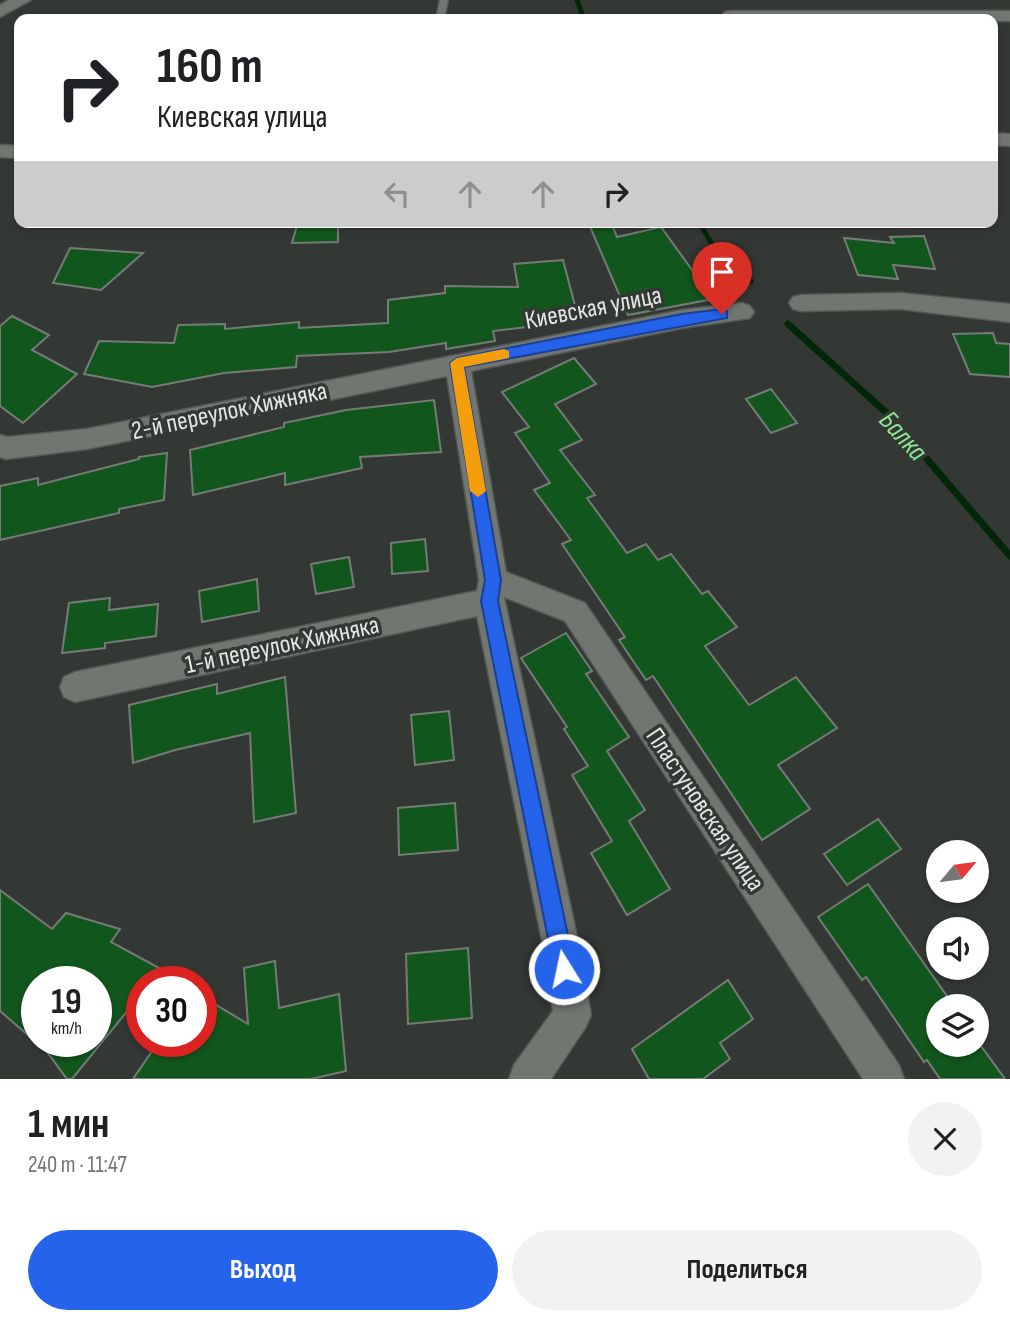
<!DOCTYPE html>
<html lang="ru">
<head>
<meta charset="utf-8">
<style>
  :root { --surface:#fff; --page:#f2f2f2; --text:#202124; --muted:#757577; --accent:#2563eb }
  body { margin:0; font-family:"Sofia Sans Condensed",sans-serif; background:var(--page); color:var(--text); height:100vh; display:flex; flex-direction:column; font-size:26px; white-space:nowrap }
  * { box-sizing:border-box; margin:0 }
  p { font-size:23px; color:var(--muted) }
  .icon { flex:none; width:38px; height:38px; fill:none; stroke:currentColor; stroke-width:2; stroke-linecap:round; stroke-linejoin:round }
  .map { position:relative; height:1079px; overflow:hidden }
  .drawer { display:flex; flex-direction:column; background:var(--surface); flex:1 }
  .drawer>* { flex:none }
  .banner { position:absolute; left:14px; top:14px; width:984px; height:214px; border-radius:14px; box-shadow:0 2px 5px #0004; background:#fff; color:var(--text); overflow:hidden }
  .needle { width:46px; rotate:61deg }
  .fabs { position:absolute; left:926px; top:840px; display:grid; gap:14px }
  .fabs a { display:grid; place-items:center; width:63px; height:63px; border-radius:50%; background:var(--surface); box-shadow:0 2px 5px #0004; font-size:35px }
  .speed { position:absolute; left:21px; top:966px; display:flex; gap:14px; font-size:35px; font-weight:700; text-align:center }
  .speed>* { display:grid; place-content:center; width:91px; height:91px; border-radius:50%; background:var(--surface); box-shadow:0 2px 5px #0004; line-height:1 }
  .speed small { font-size:18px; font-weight:400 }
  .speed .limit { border:10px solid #d22; background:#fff; color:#111 }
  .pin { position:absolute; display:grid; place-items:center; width:60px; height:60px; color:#fff; margin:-72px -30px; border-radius:50% 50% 50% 0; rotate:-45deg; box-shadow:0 0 7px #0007 }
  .pin .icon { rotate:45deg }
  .me { position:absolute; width:77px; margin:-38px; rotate:350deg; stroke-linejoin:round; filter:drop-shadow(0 0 5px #0008) }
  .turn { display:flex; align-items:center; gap:24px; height:147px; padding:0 28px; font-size:32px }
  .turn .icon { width:91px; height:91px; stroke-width:2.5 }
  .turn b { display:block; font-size:49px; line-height:60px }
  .lanes { display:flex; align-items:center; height:66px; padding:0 28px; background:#0003; justify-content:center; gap:35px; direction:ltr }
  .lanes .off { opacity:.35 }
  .round { display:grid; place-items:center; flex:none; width:74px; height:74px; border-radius:37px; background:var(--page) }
  .headline { display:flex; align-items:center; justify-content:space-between; height:119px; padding:0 28px }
  h1 { font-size:42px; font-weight:700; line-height:52px }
  .button { display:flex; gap:14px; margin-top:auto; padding:14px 28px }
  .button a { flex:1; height:80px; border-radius:42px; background:var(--accent); color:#fff; font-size:28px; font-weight:700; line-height:80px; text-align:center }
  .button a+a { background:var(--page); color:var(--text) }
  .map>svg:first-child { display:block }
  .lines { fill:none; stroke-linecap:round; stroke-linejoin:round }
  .stream-far1 { stroke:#032608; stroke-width:5 }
  .stream { stroke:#032608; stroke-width:7 }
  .building { fill:#11561d; stroke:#777b77; stroke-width:2 }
  .service-casing { stroke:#545754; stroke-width:3 }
  .minor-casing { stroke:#545754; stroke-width:3 }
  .service { fill:#717671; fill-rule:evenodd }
  .minor { fill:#717671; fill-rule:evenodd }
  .route { fill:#2563eb; stroke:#184099; stroke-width:2 }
  .slow { fill:#f59e0b }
  .labels { text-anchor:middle; stroke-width:7; stroke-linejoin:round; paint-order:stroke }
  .street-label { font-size:26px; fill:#e3e6e3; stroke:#343834 }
  .water-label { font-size:28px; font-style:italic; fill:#8ee695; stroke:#343834 }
</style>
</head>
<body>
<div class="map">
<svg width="1010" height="1079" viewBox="0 0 1010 1079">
  <rect width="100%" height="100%" fill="#343834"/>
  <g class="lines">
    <g class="stream-far1">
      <path d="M577,0l7,19"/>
      <path d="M699,222l15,26 27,24"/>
    </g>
    <g class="stream">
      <path d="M739,271l11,10"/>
      <path d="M788,324l102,92 120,140"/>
    </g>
  </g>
  <g class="building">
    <path d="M298,222h40v20l-46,1z"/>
    <path d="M588,222h23l6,15 44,-10 52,72 -85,16z"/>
    <path d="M924,236l11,33 -42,-4 5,14 -40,-4 -14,-37 50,5 -4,-6z"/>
    <path d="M70,248l73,5 -42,37 -48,-7z"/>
    <path d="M563,260l16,61 -86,10 2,10 -49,8v-6l-57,9 -92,4 -1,11 -72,6 -72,14 -68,-13 15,-33 75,2 4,-18 47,-1v5l74,-7v6l89,-5v-23l57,-7v-7l73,1 -4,-23z"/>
    <path d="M12,316l37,19 -17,15 45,24 -54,49 -23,-17v-80z"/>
    <path d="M993,333l3,10 14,1v33l-40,-3 -17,-40z"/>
    <path d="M574,358l22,26 -41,20 27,36 -22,10 35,45 -8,3 40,55 19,-9 12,16 13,-6 31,40 6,-3 29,36 -32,19 44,59 47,-28 41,51 -59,37 32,44 -48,31 -109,-164 -7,4 -27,-40 6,-3 -63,-93 9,-4 -37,-50 16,-7 -35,-50 14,-6 -27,-35z"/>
    <path d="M771,389l26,34 -26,10 -25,-34z"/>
    <path d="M434,400l7,52 -81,5 2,11 -77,17v-12l-92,22 -3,-45 94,-23v-4l62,-13z"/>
    <path d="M167,453l-3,47 -45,9v4l-119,27v-54l38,-8v7l101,-26v-2z"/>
    <path d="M425,539l3,32 -36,3 -1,-31z"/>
    <path d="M349,557l5,30 -38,7 -5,-30z"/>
    <path d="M257,579l2,32 -57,11 -3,-31z"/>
    <path d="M110,598l-1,12 49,-6 -2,32 -51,7v5l-43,5 7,-50z"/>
    <path d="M566,633l26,38 -6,3 43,63 -22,14 38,59 -16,11 41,68 -43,26 -36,-62 21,-12 -40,-66 16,-9 -24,-37 3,-2 -46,-69z"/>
    <path d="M285,677l11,136 -42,9 -4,-89 -75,17 -42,13 -4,-58 88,-21v10z"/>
    <path d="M449,711l5,49 -39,5 -4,-50z"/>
    <path d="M455,803l3,47 -59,5 -1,-47z"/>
    <path d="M878,819l23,30 -54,36 -23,-31z"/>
    <path d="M868,884l86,122h-16v39h38v-6l29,40h-65l-13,-19 -3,2 -58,-85 -4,3 -44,-63z"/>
    <path d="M0,890l52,39 14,-16 54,16 -9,13 50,27 -10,13h-9v11l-70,86h-5l-28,-38h57v-59h-59v61l-37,-32z"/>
    <path d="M468,948l4,70 -64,6 -2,-70z"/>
    <path d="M275,961l4,47 60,-14 7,77 -35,8h-178l26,-38h42v-45l47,28 -4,-56z"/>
    <path d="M728,980l25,39 -33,24 10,16 -27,20h-54l-17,-30z"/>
  </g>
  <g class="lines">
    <g class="service-casing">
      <path id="service" d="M440,0h8l-4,19h-8z"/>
    </g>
    <g class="minor-casing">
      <g id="minor">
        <path d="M9,0h22l-31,17v-12z"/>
        <path d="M731,11h279v10l-286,-2 -2,-3 3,-4z"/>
        <path d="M992,133l18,1v12l-18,-1z"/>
        <path d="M0,145l19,1v12l-19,-1z"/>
        <path d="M900,293l110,11v18l-110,-13 -99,2 -8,-2 -4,-6 4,-6 8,-2z"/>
        <path d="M742,303l8,3 4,6 -4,6 -68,10 -211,43 35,201 79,31 314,462 5,14h-41l-298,-458 -61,-24 75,349 12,69 -6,13 -34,51h-42l5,-14 39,-54 -10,-65 -66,-330 -402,86 -11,-5 -4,-10 4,-10 11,-5 402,-81 2,-11 -32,-204 -360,73 -81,10 -6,-2v-22l8,2 79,-8 595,-119z"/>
      </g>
    </g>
    <use href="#service" class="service"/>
    <use href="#minor" class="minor"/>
  </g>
  <path class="route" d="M722,309l5,2v7l-263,49 37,213 -3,21 77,368 -3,7 -8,3 -7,-3 -3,-7 -73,-368 4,-21 -35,-217 7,-5 225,-44z"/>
  <path class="slow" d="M504,349l5,2v7l-45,9 22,124 -8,6 -8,-6 -20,-128 7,-5z"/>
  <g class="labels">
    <g class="street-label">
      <text transform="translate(593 307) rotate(-11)" y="9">Киевская улица</text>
      <text transform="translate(229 410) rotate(-12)" y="9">2-й переулок Хижняка</text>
      <text transform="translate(282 644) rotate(-12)" y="9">1-й переулок Хижняка</text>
      <text transform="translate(706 809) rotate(56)" y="9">Пластуновская улица</text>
    </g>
    <g class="water-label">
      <text transform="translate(904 435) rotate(48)" y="10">Балка</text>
    </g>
  </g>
</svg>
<div class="fabs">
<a><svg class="needle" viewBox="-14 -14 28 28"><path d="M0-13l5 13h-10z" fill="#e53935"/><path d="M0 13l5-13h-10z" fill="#757577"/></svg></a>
<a><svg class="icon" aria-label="sound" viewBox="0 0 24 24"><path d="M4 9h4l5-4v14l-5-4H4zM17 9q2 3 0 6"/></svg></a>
<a><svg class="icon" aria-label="layers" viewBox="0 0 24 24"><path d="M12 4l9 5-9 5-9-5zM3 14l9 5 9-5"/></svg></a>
</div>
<div class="speed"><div>19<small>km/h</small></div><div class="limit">30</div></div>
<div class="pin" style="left:722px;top:314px;background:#d93025"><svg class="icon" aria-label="arrive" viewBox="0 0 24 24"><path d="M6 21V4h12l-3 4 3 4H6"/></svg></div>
<svg class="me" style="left:564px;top:969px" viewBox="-20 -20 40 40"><circle r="17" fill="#2563eb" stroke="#fff" stroke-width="3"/><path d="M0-11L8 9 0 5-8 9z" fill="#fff"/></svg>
<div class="banner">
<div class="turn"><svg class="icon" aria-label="right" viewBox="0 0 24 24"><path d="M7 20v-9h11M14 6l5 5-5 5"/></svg><div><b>160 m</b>Киевская улица</div></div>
<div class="lanes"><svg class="icon off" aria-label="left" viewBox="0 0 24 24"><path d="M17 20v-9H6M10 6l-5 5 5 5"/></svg><svg class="icon off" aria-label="ahead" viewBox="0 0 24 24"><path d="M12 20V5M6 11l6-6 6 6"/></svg><svg class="icon off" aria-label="ahead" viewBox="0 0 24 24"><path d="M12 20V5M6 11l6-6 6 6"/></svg><svg class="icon" aria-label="right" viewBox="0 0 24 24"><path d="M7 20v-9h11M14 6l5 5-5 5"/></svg></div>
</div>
</div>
<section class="drawer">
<div class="headline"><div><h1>1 мин</h1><p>240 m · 11:47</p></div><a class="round"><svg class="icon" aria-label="close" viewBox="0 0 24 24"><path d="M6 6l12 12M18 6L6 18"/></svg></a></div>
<div class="button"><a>Выход</a><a>Поделиться</a></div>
</section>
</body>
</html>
